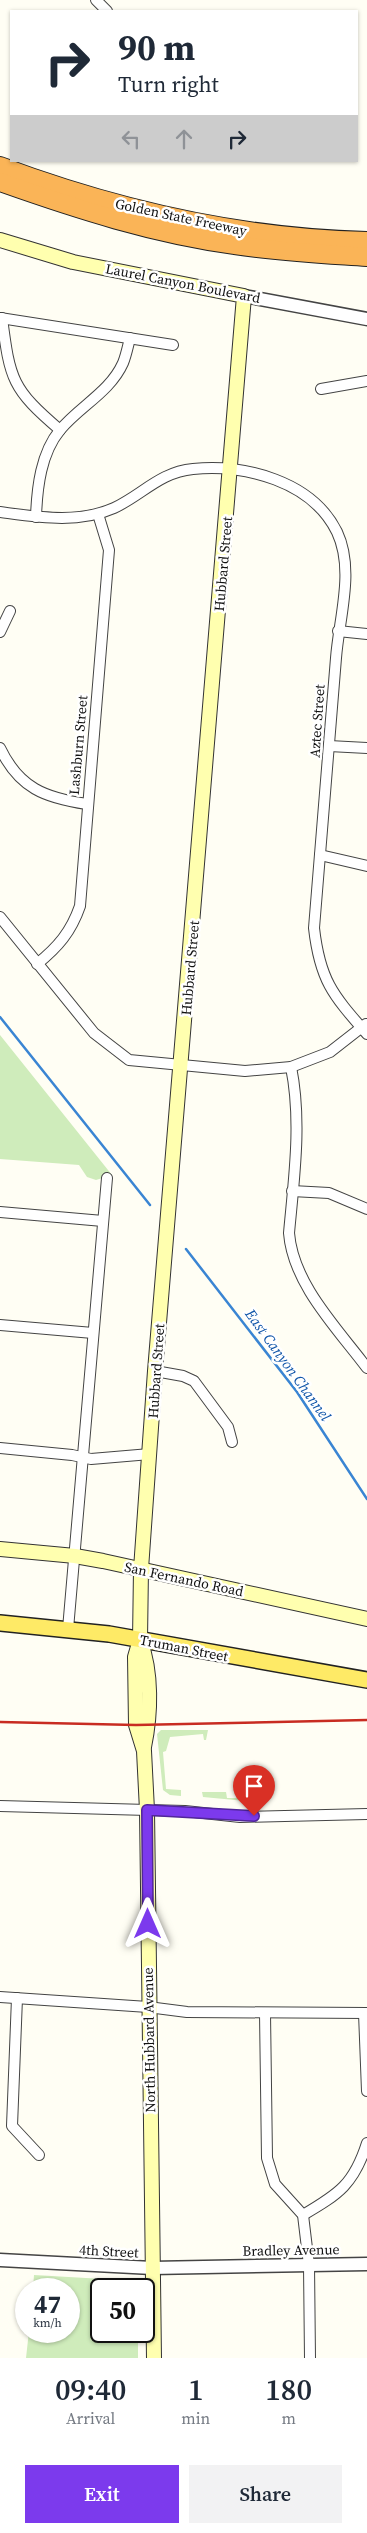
<!DOCTYPE html>
<html lang="en">
<head>
<meta charset="utf-8">
<style>
  :root { --surface:#fff; --page:#f2f2f3; --text:#1f2937; --muted:#747a83; --accent:#7c3aed }
  body { margin:0; font-family:"Source Serif 4",serif; background:var(--page); color:var(--text); height:100vh; display:flex; flex-direction:column; font-size:19px; white-space:nowrap }
  * { box-sizing:border-box; margin:0 }
  p { font-size:16px; color:var(--muted) }
  .icon { flex:none; width:28px; height:28px; fill:none; stroke:currentColor; stroke-width:2; stroke-linecap:round; stroke-linejoin:round }
  .map { position:relative; height:2358px; overflow:hidden }
  .panel { display:flex; flex-direction:column; background:var(--surface); flex:1 }
  .panel>* { flex:none }
  .banner { position:absolute; left:10px; top:10px; width:348px; height:152px; border-radius:0px; box-shadow:0 1px 4px #0004; background:#fff; color:var(--text); overflow:hidden }
  .speed { position:absolute; left:15px; top:2278px; display:flex; gap:10px; font-size:25px; font-weight:700; text-align:center }
  .speed>* { display:grid; place-content:center; width:65px; height:65px; border-radius:50%; background:var(--surface); box-shadow:0 1px 4px #0004; line-height:1 }
  .speed small { font-size:12px; font-weight:400 }
  .speed .limit { border:2px solid #111; border-radius:8px; background:#fff; color:#111 }
  .pin { position:absolute; display:grid; place-items:center; width:42px; height:42px; color:#fff; margin:-51px -21px; border-radius:50% 50% 50% 0; rotate:-45deg; box-shadow:0 0 5px #0007 }
  .pin .icon { rotate:45deg }
  .me { position:absolute; width:55px; margin:-28px; rotate:0deg; stroke-linejoin:round; filter:drop-shadow(0 0 4px #0008) }
  .turn { display:flex; align-items:center; gap:18px; height:105px; padding:0 25px; font-size:22px }
  .turn .icon { width:65px; height:65px; stroke-width:2.5 }
  .turn b { display:block; font-size:35px; line-height:42px }
  .lanes { display:flex; align-items:center; height:48px; padding:0 25px; background:#0003; justify-content:center; gap:25px; direction:ltr }
  .lanes .off { opacity:.35 }
  .eta { display:flex; justify-content:space-evenly; align-items:center; height:85px; text-align:center }
  .eta b { font-size:30px; font-weight:600; line-height:35px }
  .button { display:flex; gap:10px; margin-top:auto; padding:10px 25px }
  .button a { flex:1; height:58px; border-radius:0px; background:var(--accent); color:#fff; font-size:20px; font-weight:600; line-height:58px; text-align:center }
  .button a+a { background:var(--page); color:var(--text) }
  .map>svg:first-child { display:block }
  .green { fill:#cfecbb }
  .lines { fill:none; stroke-linecap:round; stroke-linejoin:round }
  .stream { stroke:#3a85d3; stroke-width:2.5 }
  .minor-casing { stroke:#444; stroke-width:12 }
  .tertiary-casing { stroke:#444; stroke-width:15 }
  .secondary-casing { stroke:#333; stroke-width:16 }
  .primary-casing { stroke:#222; stroke-width:18 }
  .motorway-casing { stroke:#222; stroke-width:20 }
  .minor { stroke:#fff; stroke-width:10 }
  .tertiary { stroke:#fff; stroke-width:12 }
  .secondary { stroke:#ffffaf; stroke-width:14 }
  .primary { stroke:#feea66; stroke-width:15 }
  .motorway { stroke:#fab457; stroke-width:18 }
  .rail { stroke:#c82c21; stroke-width:2.5 }
  .route-casing { stroke:#51269a; stroke-width:12 }
  .route { stroke:#7c3aed; stroke-width:9 }
  .labels { text-anchor:middle; stroke-width:5; stroke-linejoin:round; paint-order:stroke }
  .street-label { font-size:14px; fill:#111; stroke:#fff }
  .water-label { font-size:15px; font-style:italic; fill:#1257aa; stroke:#fff }
</style>
</head>
<body>
<div class="map">
<svg width="367" height="2358" viewBox="0 0 367 2358">
  <rect width="100%" height="100%" fill="#fffef4"/>
  <g class="green">
    <path d="M0,1035l112,140 -16,5 -9,-3 -8,-12 -79,-6z"/>
    <path d="M161,1730h47l-2,10h-2l-1,-6 -33,3 -4,14 -3,1 3,37 15,1v6l-11,-1 -7,-5 -6,-56z"/>
    <path d="M202,1792h24l1,6h13l2,-6 1,6 11,2 4,-8 -2,10 -53,-5z"/>
    <path d="M34,2275l104,6v8h-37v42h37v27h-112l3,-27h40v-42h-36z"/>
  </g>
  <g class="lines">
    <g class="stream">
      <path d="M0,1017l150,188"/>
      <path d="M186,1249l111,143 70,107"/>
    </g>
    <g class="minor-casing">
      <g id="minor">
        <path d="M96,0l11,11"/>
        <path d="M0,318l173,27"/>
        <path d="M2,318c8,62 10,71 58,112"/>
        <path d="M321,389l46,-8"/>
        <path d="M0,512c38,5 78,12 114,-4 28,-13 46,-36 79,-39 52,-5 119,12 144,63 18,38 2,86 -1,126 -7,90 -14,180 -22,270 6,53 19,67 53,106"/>
        <path d="M36,517c1,-30 5,-64 24,-87 20,-24 50,-38 63,-67 3,-7 5,-17 7,-25"/>
        <path d="M338,631l29,3"/>
        <path d="M0,632l10,-21"/>
        <path d="M329,746l38,2"/>
        <path d="M0,748c19,40 45,50 87,56"/>
        <path d="M320,855l47,11"/>
        <path d="M0,917l94,116 35,27 116,11 46,-4 39,-15 36,-28"/>
        <path d="M37,964c21,-17 34,-32 43,-58l29,-356 -11,-36"/>
        <path d="M291,1067c11,54 3,111 -2,166 4,51 48,95 78,135"/>
        <path d="M292,1191l37,2 38,16"/>
        <path d="M0,1212l103,9"/>
        <path d="M0,1325l93,8"/>
        <path d="M155,1371l28,5 11,5 34,46 4,15"/>
        <path d="M0,1448l72,7 19,4 59,-5"/>
        <path d="M68,1629l39,-451"/>
        <path d="M0,1806l185,5 55,6 127,-3"/>
        <path d="M0,1997l148,10 39,5 180,1"/>
        <path d="M17,1998l-5,128 27,29"/>
        <path d="M265,2013l2,145 8,26 28,31 6,50 1,93"/>
        <path d="M364,2013l3,78"/>
        <path d="M303,2215c36,-21 51,-31 64,-72"/>
      </g>
    </g>
    <g class="tertiary-casing">
      <g id="tertiary">
        <path d="M244,296l123,23"/>
        <path d="M0,2260l152,8 215,-4"/>
      </g>
    </g>
    <g class="secondary-casing">
      <g id="secondary">
        <path d="M0,240l73,22 171,34 -89,1075 -14,198 -1,71 -5,17 1,68 8,26 3,59 7,548"/>
        <path d="M0,1549l75,7 28,5 264,58"/>
        <path d="M140,1640c12,33 11,73 4,107"/>
      </g>
    </g>
    <g class="primary-casing">
      <path id="primary" d="M0,1623l109,11 258,46"/>
    </g>
    <g class="motorway-casing">
      <g id="motorway">
        <path d="M0,166c118,44 241,72 367,75"/>
        <path d="M0,182c76,27 154,52 235,63 44,7 88,9 132,12"/>
      </g>
    </g>
    <use href="#minor" class="minor"/>
    <use href="#tertiary" class="tertiary"/>
    <use href="#secondary" class="secondary"/>
    <use href="#primary" class="primary"/>
    <use href="#motorway" class="motorway"/>
    <path class="rail" d="M0,1722l136,3 231,-5"/>
  </g>
  <g class="lines">
    <g class="route-casing">
      <path id="route" d="M148,1924l-1,-114 107,6"/>
    </g>
    <use href="#route" class="route"/>
  </g>
  <g class="labels">
    <g class="street-label">
      <text transform="translate(181 217) rotate(12)" y="5">Golden State Freeway</text>
      <text transform="translate(183 283) rotate(11)" y="5">Laurel Canyon Boulevard</text>
      <text transform="translate(223 564) rotate(-85)" y="5">Hubbard Street</text>
      <text transform="translate(317 721) rotate(-86)" y="5">Aztec Street</text>
      <text transform="translate(78 745) rotate(-85)" y="5">Lashburn Street</text>
      <text transform="translate(190 968) rotate(-85)" y="5">Hubbard Street</text>
      <text transform="translate(156 1371) rotate(-86)" y="5">Hubbard Street</text>
      <text transform="translate(184 1579) rotate(12)" y="5">San Fernando Road</text>
      <text transform="translate(184 1648) rotate(11)" y="5">Truman Street</text>
      <text transform="translate(149 2040) rotate(-91)" y="5">North Hubbard Avenue</text>
      <text transform="translate(291 2250) rotate(-1)" y="5">Bradley Avenue</text>
      <text transform="translate(109 2251) rotate(3)" y="5">4th Street</text>
    </g>
    <g class="water-label">
      <text transform="translate(288 1365) rotate(54)" y="5">East Canyon Channel</text>
    </g>
  </g>
</svg>
<div class="speed"><div>47<small>km/h</small></div><div class="limit">50</div></div>
<div class="pin" style="left:254px;top:1816px;background:#d93025"><svg class="icon" aria-label="arrive" viewBox="0 0 24 24"><path d="M6 21V4h12l-3 4 3 4H6"/></svg></div>
<svg class="me" style="left:148px;top:1924px" viewBox="-20 -20 40 40"><path d="M0-17L14 15 0 8-14 15z" fill="#7c3aed" stroke="#fff" stroke-width="4"/></svg>
<div class="banner">
<div class="turn"><svg class="icon" aria-label="right" viewBox="0 0 24 24"><path d="M7 20v-9h11M14 6l5 5-5 5"/></svg><div><b>90 m</b>Turn right</div></div>
<div class="lanes"><svg class="icon off" aria-label="left" viewBox="0 0 24 24"><path d="M17 20v-9H6M10 6l-5 5 5 5"/></svg><svg class="icon off" aria-label="ahead" viewBox="0 0 24 24"><path d="M12 20V5M6 11l6-6 6 6"/></svg><svg class="icon" aria-label="right" viewBox="0 0 24 24"><path d="M7 20v-9h11M14 6l5 5-5 5"/></svg></div>
</div>
</div>
<section class="panel">
<div class="eta">
<div><b>09:40</b><p>Arrival</p></div>
<div><b>1</b><p>min</p></div>
<div><b>180</b><p>m</p></div>
</div>
<div class="button"><a>Exit</a><a>Share</a></div>
</section>
</body>
</html>
